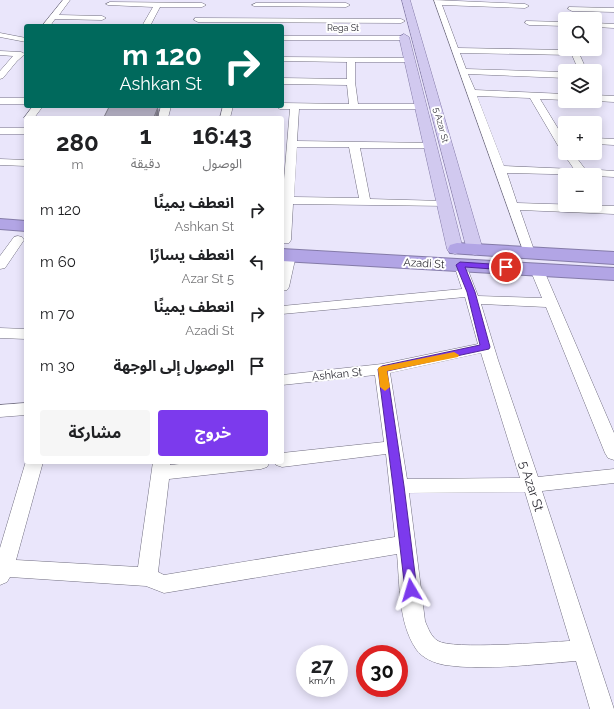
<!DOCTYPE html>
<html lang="ar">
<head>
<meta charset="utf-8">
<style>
  :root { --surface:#fff; --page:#f6f6f6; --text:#202124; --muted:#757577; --accent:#7c3aed }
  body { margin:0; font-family:Raleway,"Noto Sans Arabic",sans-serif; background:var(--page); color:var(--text); direction:rtl; height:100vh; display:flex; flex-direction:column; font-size:15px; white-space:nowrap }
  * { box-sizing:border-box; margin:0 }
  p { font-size:13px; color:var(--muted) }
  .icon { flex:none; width:22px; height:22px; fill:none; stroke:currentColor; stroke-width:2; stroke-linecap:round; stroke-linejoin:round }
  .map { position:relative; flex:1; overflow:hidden; direction:ltr }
  .side { position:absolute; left:24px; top:116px; width:260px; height:348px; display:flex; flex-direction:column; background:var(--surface); border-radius:4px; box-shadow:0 2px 10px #0003; direction:rtl }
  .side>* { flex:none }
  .banner { position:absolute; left:24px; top:24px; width:260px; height:84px; border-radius:4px; box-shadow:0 2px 10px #0003; direction:rtl; background:#00695c; color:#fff; overflow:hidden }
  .buttons { position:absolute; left:558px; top:12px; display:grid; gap:8px }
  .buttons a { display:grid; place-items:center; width:44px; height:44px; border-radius:4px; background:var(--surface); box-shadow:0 2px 10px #0003; font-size:20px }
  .speed { position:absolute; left:296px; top:645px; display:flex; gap:8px; font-size:20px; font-weight:700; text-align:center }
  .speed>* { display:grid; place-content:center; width:52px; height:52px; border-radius:50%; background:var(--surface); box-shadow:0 2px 10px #0003; line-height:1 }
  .speed small { font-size:10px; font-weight:400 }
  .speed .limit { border:6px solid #d22; background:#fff; color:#111 }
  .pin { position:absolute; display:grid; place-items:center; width:34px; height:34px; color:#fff; margin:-17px; border:2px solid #fff; border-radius:50%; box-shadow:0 1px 4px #0007 }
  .me { position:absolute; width:44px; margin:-22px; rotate:353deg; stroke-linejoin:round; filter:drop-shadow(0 0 3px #0008) }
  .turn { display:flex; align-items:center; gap:14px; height:84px; padding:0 16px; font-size:18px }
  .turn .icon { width:52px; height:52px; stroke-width:2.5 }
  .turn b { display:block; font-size:28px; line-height:34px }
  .eta { display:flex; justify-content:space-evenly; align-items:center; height:68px; text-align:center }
  .eta b { font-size:24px; font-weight:700; line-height:28px }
  .action { display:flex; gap:8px; margin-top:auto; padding:8px 16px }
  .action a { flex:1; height:46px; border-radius:4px; background:var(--accent); color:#fff; font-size:16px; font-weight:700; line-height:46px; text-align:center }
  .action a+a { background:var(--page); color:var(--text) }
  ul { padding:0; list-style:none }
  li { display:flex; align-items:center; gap:12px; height:52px; padding:0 16px }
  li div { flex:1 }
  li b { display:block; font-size:15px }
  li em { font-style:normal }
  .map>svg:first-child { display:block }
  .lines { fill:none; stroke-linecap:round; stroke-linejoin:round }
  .minor-casing { stroke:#726f81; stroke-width:1 }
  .major-casing { stroke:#847ba8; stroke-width:1 }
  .highway-casing { stroke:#847ba8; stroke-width:2 }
  .minor { fill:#fff; fill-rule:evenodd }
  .major { fill:#d1c9ef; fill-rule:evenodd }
  .highway { fill:#b2a5e5; fill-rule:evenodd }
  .wall { fill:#9e9bac }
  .shaded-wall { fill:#817e8c }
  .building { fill:#b8b4c8; stroke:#817e8c }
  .route { fill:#7c3aed; stroke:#51269a }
  .slow { fill:#f59e0b }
  .labels { text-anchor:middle; stroke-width:4; stroke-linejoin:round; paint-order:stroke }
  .far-street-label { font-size:9px; fill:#2f2e36; stroke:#fff }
  .street-label { font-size:11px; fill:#2f2e36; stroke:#fff }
  .near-street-label { font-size:13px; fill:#2f2e36; stroke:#fff }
</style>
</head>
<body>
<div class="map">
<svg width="614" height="709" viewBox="0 0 614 709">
  <rect width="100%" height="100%" fill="#eae6fb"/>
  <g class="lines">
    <g class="minor-casing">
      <g id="minor">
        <path d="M63,0h7l-11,15 43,1 4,2 -4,2 -47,-1 -5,7h-8z"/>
        <path d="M434,0l91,4 4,2 -4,2 -83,-3 16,43 112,2 -1,-1h8l10,22h-8l-7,-16 -112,-2 6,16 99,3v6l-97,-4 7,16 90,4v6l-25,-1 25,41v13h8l12,16 29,2v6l-19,-1v-1l-88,-2 10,30 97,3v8l-94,-4 15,43 -2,3h-8zM477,96l53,2 30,51 4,3 -1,1 11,16 -70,-3z"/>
        <path d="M110,2l92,1 4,2 -4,2h-42l-10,19h-8l11,-19 -45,-2 -2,-1z"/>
        <path d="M256,3h90l4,2 -4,2 -92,-1 -2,-1z"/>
        <path d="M569,7l45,1v4l-42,-1 -4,-2z"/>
        <path d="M195,18l206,1 4,2 -4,2 -203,-1 -4,-2z"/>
        <path d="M526,21l39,1v4l-36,-1 -4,-2z"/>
        <path d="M595,23l19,1v4l-19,-1z"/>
        <path d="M0,33l26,5v4l-26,-5z"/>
        <path d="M282,36h122l4,2 -4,2h-122z"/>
        <path d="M0,51l21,1 4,2 -8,7 -14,17 -3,1v-8l13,-15 -13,-1z"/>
        <path d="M282,57l130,1 1,2 -4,2h-54v20l3,22h62l3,1 2,2 -2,2h-124l-2,32 137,2 1,2 -1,2 -4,1h-70l10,51 74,2 4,1 2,2 -2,2 -155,-2 -2,36 -2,3h-7v-40l8,-94h-10l-5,-3h7v-3l67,1 -2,-19 -65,-1v-6l65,1v-17l-65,-1zM297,147h52l10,51 -65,-1z"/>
        <path d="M595,95l19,1v6l-19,-1z"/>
        <rect x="0" y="98" width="26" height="6"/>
        <path d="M33,106h10l-9,12h-8v2l-2,-2z"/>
        <path d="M161,106h10l-3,12h-10z"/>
        <path d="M223,106h10l-3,12h-10z"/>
        <rect x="0" y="128" width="26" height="6"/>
        <path d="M595,138l19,1v6l-19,-1z"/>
        <path d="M0,159l26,1v6l-26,-1z"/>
        <path d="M18,236l4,1 2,3 -19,28 -5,1v-13l14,-19z"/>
        <path d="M290,251l5,1 1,3 -7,32 -2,3 -5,1v-30l3,-9z"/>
        <path d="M460,261l5,1 1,3 12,31 64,2 -12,-29 2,-3h10l72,167v27l-6,-2 -3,-5 -59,-146 -65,-3 17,56 40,117 76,-8v14l-72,8 72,218h-24l-14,-48c-39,3 -93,10 -131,4 -11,-2 -23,-7 -29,-16 -18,-27 -16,-64 -19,-95l-233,39 -18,-7 -136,-9 -3,5 -7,3v-37l26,-87v1h17l-27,98 122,7 15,-105h18l-1,3 28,-3h72l-3,5 -6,2 -92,10 -11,93 6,3 231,-38 -9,-83 -104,13 -6,-2 -2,-3h8v-9l102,-11 -9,-67 -93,10v-10l100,-11 96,-20 -13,-47 -183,17v-8l180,-17 -8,-24 1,-3zM481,353l39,125 -113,1 -17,-106zM525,492l45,149c-22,1 -118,9 -132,0 -7,-4 -10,-13 -13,-20l-16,-128z"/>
        <path d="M0,328l26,1v10l-26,-1z"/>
        <path d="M26,403v12l-26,2v-12z"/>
      </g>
    </g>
    <g class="major-casing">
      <g id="major">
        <path d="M402,0h8l73,250 -2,3 -6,2 -6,-2 -2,-3z"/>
        <path d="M404,34l5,3 54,212 -2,3 -6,2 -6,-2 -2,-3 -48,-212z"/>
      </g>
    </g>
    <g class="highway-casing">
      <g id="highway">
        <path d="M0,219l26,2v10l-26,-2z"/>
        <path d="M457,243l157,9v12l-164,-11 -2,-4 2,-4z"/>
        <path d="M282,249l332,19v12l-332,-19z"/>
      </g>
    </g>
    <use href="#minor" class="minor"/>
    <use href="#major" class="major"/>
    <use href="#highway" class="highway"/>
  </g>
  <path class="wall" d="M158,107l1,7 -1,4h-54v-1z"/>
  <path class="shaded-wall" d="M158,107l1,7 -1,4h-3z"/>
  <path class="building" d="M109,107h49l-4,10h-50z"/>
  <path class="route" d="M460,262l46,3 4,2 -4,3 -41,-3 10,25 15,55 -1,2 -102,22 17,115 13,104 -2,4 -4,1 -5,-1 -1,-4 -12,-104 -15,-117 4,-3 98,-21 -13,-53 -11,-27z"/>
  <path class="slow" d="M454,352l5,3 -1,2 -71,14 3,16 -5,4 -5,-4 -2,-18 1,-2z"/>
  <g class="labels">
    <g class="far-street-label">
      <text x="343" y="31">Rega St</text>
      <text transform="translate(441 125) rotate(75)" y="3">5 Azar St</text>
    </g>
    <g class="street-label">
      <text transform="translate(424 263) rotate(3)" y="4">Azadi St</text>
      <text transform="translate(337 374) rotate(-6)" y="4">Ashkan St</text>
    </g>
    <g class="near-street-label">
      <text transform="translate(532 486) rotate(72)" y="5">5 Azar St</text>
    </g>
  </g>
</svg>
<div class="buttons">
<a><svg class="icon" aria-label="search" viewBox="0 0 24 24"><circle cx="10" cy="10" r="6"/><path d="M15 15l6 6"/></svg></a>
<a><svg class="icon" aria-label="layers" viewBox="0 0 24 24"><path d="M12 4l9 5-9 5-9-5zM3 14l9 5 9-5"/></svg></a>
<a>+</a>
<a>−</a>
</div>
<div class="speed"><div>27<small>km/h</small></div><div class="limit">30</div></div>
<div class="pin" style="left:506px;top:267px;background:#d93025"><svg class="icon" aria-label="arrive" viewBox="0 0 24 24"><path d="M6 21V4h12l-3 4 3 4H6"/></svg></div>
<svg class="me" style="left:411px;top:590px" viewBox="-20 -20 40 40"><path d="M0-17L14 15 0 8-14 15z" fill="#7c3aed" stroke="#fff" stroke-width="4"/></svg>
<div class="banner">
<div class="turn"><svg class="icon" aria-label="right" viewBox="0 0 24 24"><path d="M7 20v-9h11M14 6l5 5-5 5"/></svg><div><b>120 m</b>Ashkan St</div></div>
</div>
<section class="side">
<div class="eta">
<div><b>16:43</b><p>الوصول</p></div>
<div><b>1</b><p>دقيقة</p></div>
<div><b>280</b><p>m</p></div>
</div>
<ul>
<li><svg class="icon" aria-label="right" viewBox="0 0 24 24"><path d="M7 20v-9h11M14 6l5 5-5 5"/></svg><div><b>انعطف يمينًا</b><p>Ashkan St</p></div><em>120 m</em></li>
<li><svg class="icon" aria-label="left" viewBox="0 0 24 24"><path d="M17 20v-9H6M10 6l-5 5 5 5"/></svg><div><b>انعطف يسارًا</b><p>5 Azar St</p></div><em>60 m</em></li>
<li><svg class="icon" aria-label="right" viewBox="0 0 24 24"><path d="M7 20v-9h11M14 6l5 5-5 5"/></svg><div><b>انعطف يمينًا</b><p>Azadi St</p></div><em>70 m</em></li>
<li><svg class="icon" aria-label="arrive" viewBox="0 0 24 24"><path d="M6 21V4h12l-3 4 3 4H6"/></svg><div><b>الوصول إلى الوجهة</b></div><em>30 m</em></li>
</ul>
<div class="action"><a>خروج</a><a>مشاركة</a></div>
</section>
</div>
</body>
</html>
